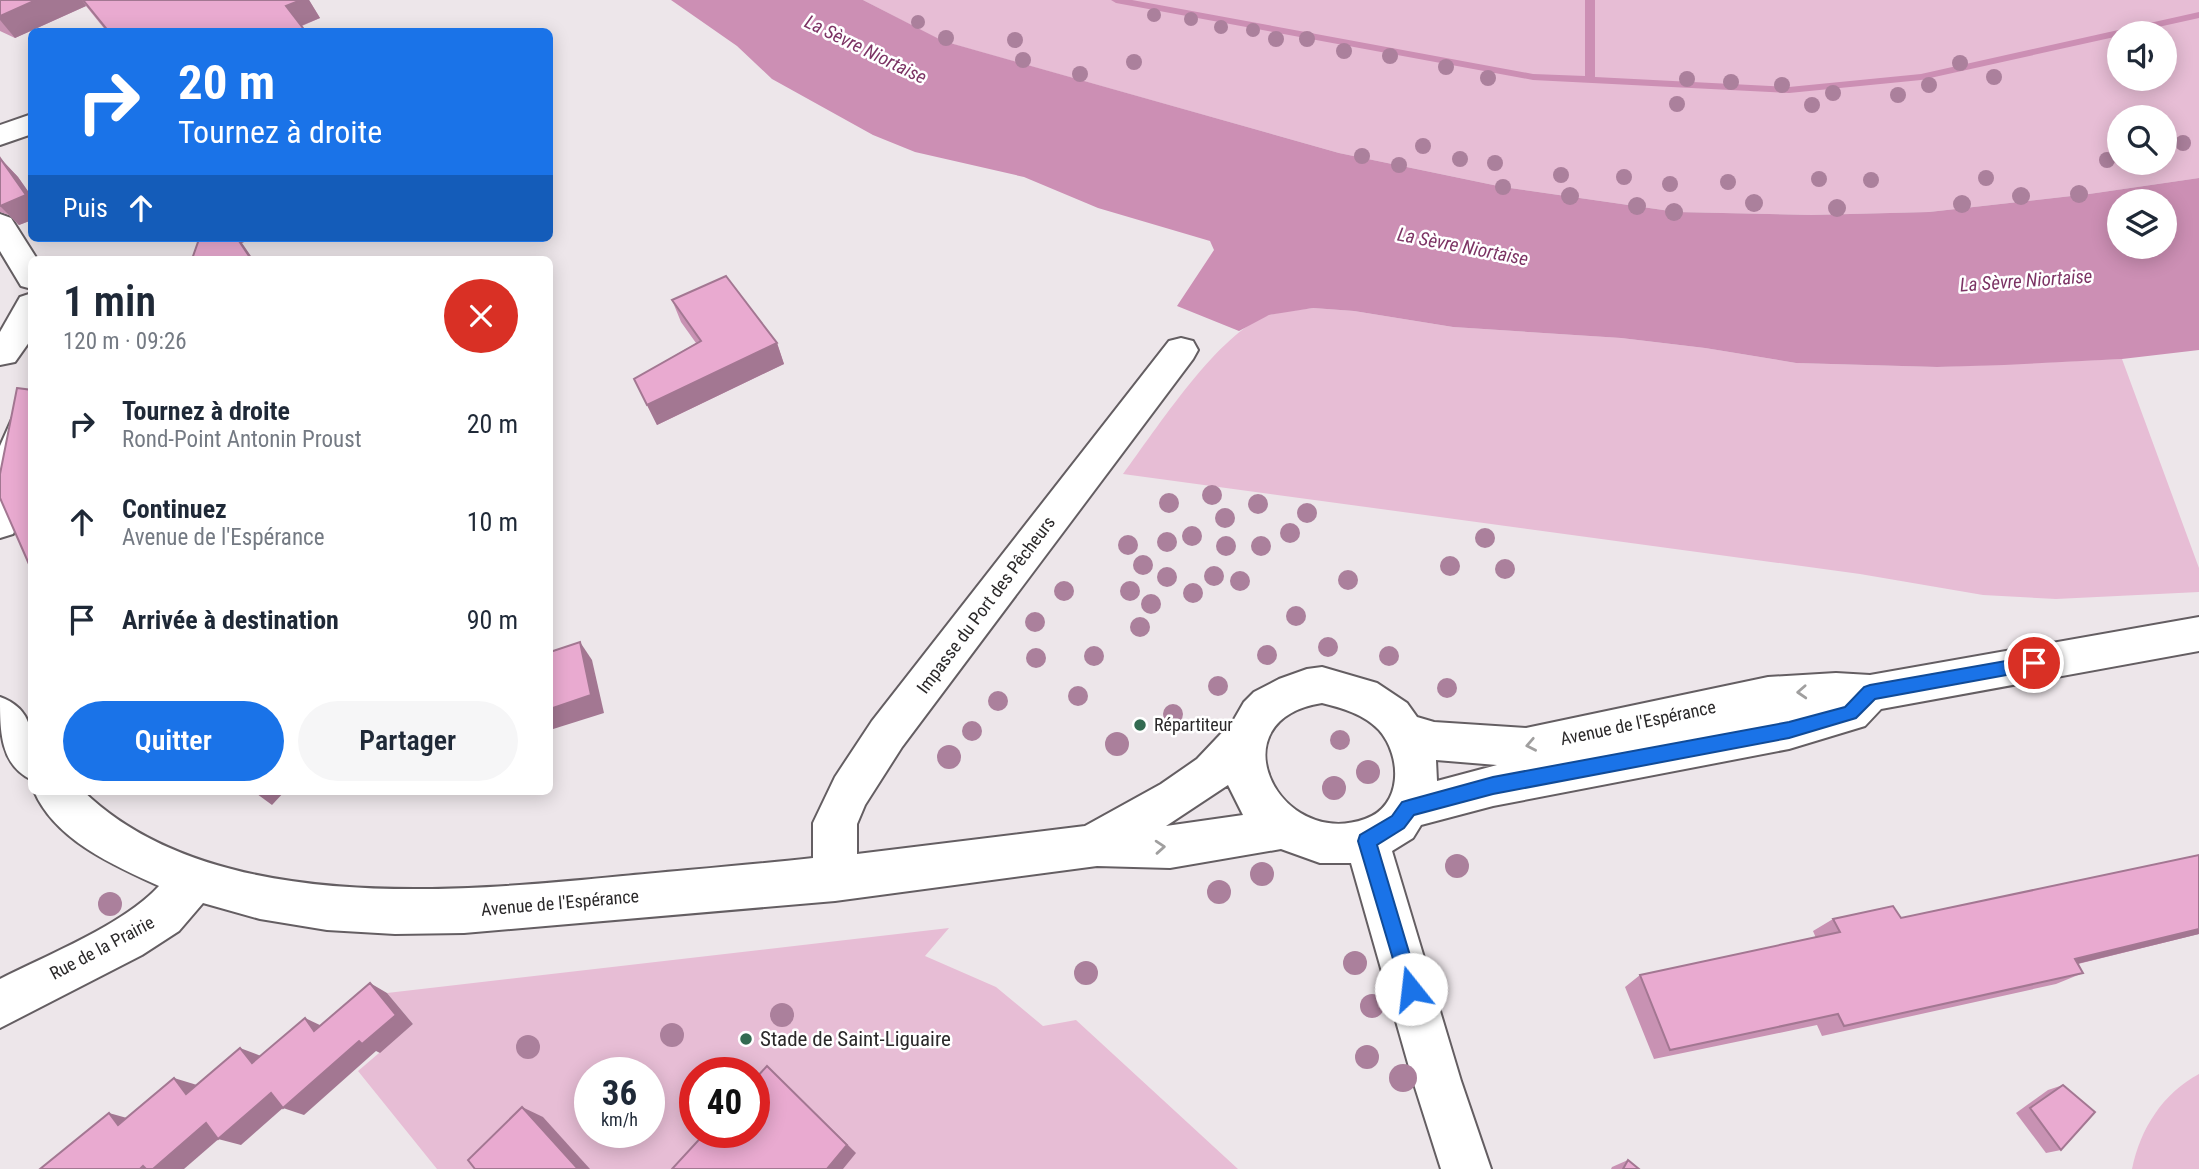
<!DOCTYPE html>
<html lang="fr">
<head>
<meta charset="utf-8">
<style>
  :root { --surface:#fff; --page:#f6f6f7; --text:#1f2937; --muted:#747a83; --accent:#1a73e8 }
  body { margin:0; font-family:"Roboto Condensed",sans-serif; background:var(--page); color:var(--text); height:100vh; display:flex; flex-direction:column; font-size:26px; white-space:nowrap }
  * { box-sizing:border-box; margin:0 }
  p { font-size:23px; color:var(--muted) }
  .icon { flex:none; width:38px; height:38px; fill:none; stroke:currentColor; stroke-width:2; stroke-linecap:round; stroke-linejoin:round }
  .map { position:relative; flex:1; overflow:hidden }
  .side { position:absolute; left:28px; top:256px; width:525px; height:539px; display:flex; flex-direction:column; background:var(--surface); border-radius:10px; box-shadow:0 4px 18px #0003 }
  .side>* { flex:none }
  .banner { position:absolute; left:28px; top:28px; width:525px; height:214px; border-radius:10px; box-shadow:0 4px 18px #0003; background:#1a73e8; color:#fff; overflow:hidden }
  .fabs { position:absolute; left:2107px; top:21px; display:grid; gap:14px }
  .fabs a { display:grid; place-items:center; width:70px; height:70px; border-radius:50%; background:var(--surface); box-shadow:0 4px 18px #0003; font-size:35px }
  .speed { position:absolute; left:574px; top:1057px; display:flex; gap:14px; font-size:35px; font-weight:700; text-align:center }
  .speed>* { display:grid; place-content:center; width:91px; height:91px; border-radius:50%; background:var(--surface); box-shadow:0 4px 18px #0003; line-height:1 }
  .speed small { font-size:18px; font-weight:400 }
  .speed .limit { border:10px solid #d22; background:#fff; color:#111 }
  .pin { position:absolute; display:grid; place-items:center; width:60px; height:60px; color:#fff; margin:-30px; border:4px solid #fff; border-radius:50%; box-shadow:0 2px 7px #0007 }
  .me { position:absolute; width:77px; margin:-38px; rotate:344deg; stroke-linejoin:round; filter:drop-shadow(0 0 5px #0008) }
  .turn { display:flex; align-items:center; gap:24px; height:147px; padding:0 35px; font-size:32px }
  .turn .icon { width:91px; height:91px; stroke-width:2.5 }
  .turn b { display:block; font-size:49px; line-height:60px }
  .then { display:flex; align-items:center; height:66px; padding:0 35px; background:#0003; gap:14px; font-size:26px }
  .round { display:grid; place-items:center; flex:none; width:74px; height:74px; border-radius:37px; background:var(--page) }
  .summary { display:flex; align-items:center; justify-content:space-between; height:119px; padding:0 35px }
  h1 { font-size:42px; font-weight:600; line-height:52px }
  .action { display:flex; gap:14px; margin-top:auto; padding:14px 35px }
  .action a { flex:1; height:80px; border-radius:42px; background:var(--accent); color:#fff; font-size:28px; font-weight:600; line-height:80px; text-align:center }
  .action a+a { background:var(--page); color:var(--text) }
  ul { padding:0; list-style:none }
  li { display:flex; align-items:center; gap:21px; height:98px; padding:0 35px }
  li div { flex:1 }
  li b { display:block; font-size:26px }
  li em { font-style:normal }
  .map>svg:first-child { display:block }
  .green { fill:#e7bdd5; fill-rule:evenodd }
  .forest { fill:#cc8fb4; fill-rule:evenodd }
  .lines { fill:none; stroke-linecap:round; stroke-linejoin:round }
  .stream { fill:#cc8fb4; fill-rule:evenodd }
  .minor-casing { stroke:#645e62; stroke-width:4 }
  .minor { fill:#fff; fill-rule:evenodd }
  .tree { fill:#ab809c }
  .wall { fill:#c892b3 }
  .shaded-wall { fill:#a37792 }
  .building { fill:#e9aad0; stroke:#a37792; stroke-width:2 }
  .oneway { stroke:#a09f9f }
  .route { fill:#1a73e8; stroke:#114b97; stroke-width:2 }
  .poi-dot { fill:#336a51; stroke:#fff; stroke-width:2.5 }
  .labels { text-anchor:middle; stroke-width:5; stroke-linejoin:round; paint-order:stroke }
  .street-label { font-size:18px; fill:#2b292a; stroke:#fff }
  .poi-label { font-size:18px; fill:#2b292a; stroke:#fff; text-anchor:start }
  .water-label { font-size:19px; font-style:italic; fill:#7c3364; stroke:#fff }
  .near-poi-label { font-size:21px; fill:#2b292a; stroke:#fff; text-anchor:start }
</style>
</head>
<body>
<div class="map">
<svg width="2199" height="1169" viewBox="0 0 2199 1169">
  <rect width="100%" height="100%" fill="#ede6ea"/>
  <g class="green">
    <path d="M863,0h1336v178l-110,16 -160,18 -118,3 -134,-3 -174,-25 -164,-34 -397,-112zM2119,33h46v46h-46zM2119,117h46v46h-46z"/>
    <path d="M1313,308l41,3 99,16 168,11 84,10 91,15 141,4 185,-8 77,209v24l-143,7 -73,-4 -123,-21 -737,-100c33,-44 96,-143 146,-159 14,-4 30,-5 44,-7z"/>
    <path d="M949,928l-24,28 71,31 47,39 33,-6 162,149h-801l-79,-98 55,-47 -26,-31zM590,1073h59v59h-59zM695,1073h59v59h-59z"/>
    <path d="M2199,1074v95h-67c8,-40 31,-76 67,-95z"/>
  </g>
  <path class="forest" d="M671,0h192l80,41 396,112 164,34 174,25 134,3 118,-3 160,-18 110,-16v172l-77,9 -118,6 -67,2 -141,-4 -91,-15 -84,-10 -168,-11 -99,-16 -41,-3 -44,7 -30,16 -62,-25 37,-56 -4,-9 -112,-33 -74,-31 -109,-25 -42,-17 -101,-56 -35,-33zM2119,201h46v46h-46z"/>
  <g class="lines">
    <path class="stream" d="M1111,0h21l401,74 52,2v-76h10v77l194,10 132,-13 278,-62v6l-68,15h-12v3l-198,44 -132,13 -256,-13 -417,-77z"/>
    <g class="minor-casing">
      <g id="minor">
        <path d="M32,114v20l-32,11v-20z"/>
        <path d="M0,214l11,4 26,41h-5v30l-11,-3 -21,-35z"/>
        <path d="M32,293v45l-17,24 -15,3v-33l20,-35z"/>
        <path d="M1181,338l12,3 5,9 -5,9 -291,388 -37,58 -8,19v30l228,-28 76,-42 36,-25 36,-38 11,-19 10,-10 25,-13 28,-10 15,-2 55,16 30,20 10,14 17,5 92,6 242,-51 68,-4 34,2 329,-58v34l-318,58 -16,17 -76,23 -296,57 -72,19 -8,13 -21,13 69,230 30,88h-50l-28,-88 -62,-218h-31l-39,-14 -111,19 -73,-2 -262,35 -371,32 -69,1 -68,-4 -67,-11 -57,-16 -24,28 -37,24 -142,73v-49c49,-25 123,-54 159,-93 -46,-21 -104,-46 -125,-95h49c129,125 375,101 540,85 63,-6 127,-11 190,-18v-35l22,-46 37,-56 297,-380zM1322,703c20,5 42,11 57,27 23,26 24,76 -14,89 -86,31 -151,-99 -43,-116zM1436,760l61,5 -60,16zM1228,785l15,30 -77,11z"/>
        <path d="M32,397c0,45 2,95 -19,137l-13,4v-92l20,-45z"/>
        <path d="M0,697c39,14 32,48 32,83 -32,-15 -32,-49 -32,-83z"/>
      </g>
    </g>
    <use href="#minor" class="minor"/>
  </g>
  <g class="tree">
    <circle cx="1154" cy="15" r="7"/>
    <circle cx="1191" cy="19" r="7"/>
    <circle cx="918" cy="22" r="7"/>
    <circle cx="1221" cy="27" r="7"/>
    <circle cx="1253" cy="30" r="7"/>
    <circle cx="946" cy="38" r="8"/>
    <circle cx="1276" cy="39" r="8"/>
    <circle cx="1307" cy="39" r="8"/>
    <circle cx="1015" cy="40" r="8"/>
    <circle cx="1344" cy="51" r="8"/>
    <circle cx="1390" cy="56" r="8"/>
    <circle cx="1023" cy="60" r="8"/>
    <circle cx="1134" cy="62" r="8"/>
    <circle cx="1960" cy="63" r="8"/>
    <circle cx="1446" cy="67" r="8"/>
    <circle cx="1080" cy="74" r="8"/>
    <circle cx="1994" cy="77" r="8"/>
    <circle cx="1488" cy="78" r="8"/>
    <circle cx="1687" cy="79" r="8"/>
    <circle cx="1731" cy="82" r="8"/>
    <circle cx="1782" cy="85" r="8"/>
    <circle cx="1929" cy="85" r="8"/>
    <circle cx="1833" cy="93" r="8"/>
    <circle cx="1898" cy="95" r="8"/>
    <circle cx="1677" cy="104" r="8"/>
    <circle cx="1812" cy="105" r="8"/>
    <circle cx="2183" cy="143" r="8"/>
    <circle cx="1423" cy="146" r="8"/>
    <circle cx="1362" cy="156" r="8"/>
    <circle cx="1460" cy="159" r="8"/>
    <circle cx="2107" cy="160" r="8"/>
    <circle cx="1495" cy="163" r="8"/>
    <circle cx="1399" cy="165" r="8"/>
    <circle cx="1561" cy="175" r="8"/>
    <circle cx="1624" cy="177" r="8"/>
    <circle cx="1986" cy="178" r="8"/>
    <circle cx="1819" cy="179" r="8"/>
    <circle cx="1871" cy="180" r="8"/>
    <circle cx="1728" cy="182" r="8"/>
    <circle cx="1670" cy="184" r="8"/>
    <circle cx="1503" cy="187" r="8"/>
    <circle cx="2079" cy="194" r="9"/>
    <circle cx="1570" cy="196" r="9"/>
    <circle cx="2021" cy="196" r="9"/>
    <circle cx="1754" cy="203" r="9"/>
    <circle cx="1962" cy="204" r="9"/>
    <circle cx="1637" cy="206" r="9"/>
    <circle cx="1837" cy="208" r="9"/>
    <circle cx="1674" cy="212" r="9"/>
    <circle cx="1212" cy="495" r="10"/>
    <circle cx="1169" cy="503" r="10"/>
    <circle cx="1258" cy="504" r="10"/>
    <circle cx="1307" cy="513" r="10"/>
    <circle cx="1225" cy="518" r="10"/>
    <circle cx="1290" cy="533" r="10"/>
    <circle cx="1192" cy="536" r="10"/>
    <circle cx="1485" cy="538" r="10"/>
    <circle cx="1167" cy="542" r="10"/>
    <circle cx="1128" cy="545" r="10"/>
    <circle cx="1226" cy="546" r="10"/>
    <circle cx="1261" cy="546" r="10"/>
    <circle cx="1143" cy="565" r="10"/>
    <circle cx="1450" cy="566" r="10"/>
    <circle cx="1505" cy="569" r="10"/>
    <circle cx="1214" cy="576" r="10"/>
    <circle cx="1167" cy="577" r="10"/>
    <circle cx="1348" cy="580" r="10"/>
    <circle cx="1240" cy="581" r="10"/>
    <circle cx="1064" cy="591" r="10"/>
    <circle cx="1130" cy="591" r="10"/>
    <circle cx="1193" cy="593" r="10"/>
    <circle cx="1151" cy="604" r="10"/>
    <circle cx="1296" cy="616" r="10"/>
    <circle cx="1035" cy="622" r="10"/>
    <circle cx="1140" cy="627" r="10"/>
    <circle cx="1328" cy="647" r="10"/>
    <circle cx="1267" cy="655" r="10"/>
    <circle cx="1094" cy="656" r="10"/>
    <circle cx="1389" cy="656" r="10"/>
    <circle cx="1036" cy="658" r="10"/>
    <circle cx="1218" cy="686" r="10"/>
    <circle cx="1447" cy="688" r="10"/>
    <circle cx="1078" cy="696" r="10"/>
    <circle cx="998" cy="701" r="10"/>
    <circle cx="1173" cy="714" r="10"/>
    <circle cx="972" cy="731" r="10"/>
    <circle cx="1340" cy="740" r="10"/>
    <circle cx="1117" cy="744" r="12"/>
    <circle cx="949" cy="757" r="12"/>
    <circle cx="1368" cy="772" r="12"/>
    <circle cx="1334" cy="788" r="12"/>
    <circle cx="1457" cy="866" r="12"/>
    <circle cx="1262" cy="874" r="12"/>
    <circle cx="1219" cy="892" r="12"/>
    <circle cx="110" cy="904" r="12"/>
    <circle cx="1355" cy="963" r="12"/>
    <circle cx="1086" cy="973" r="12"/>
    <circle cx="1372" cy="1006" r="12"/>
    <circle cx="782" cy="1015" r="12"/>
    <circle cx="672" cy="1035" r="12"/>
    <circle cx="528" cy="1047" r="12"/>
    <circle cx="1367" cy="1057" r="12"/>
    <circle cx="1403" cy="1078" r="14"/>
  </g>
  <g class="wall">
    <path d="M0,0h309l11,18 -18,8 4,6h-199l-21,-26 -71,32 -15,-7z"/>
    <path d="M0,158l18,19 14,20v23l-13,5 -10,-10 -9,-3z"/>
    <path d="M672,300l105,43 7,21 -127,61 -23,-46 62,-36 -15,-21z"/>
    <path d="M2199,855v79l-121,30 5,9 -27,11 -234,52 -5,-11 -163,34 -29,-72 15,-12 176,-37 -3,-7 20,-12 68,-1z"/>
    <path d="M2063,1085l-2,65 -15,3 -30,-40 32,-23z"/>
    <path d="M1628,1160l11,9h-28l1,-2z"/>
  </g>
  <g class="shaded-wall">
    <path d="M36,0h46l4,6 -71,32 -15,-18v-4z"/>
    <path d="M301,0h8l11,18 -22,9 -12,-21z"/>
    <path d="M0,158l18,19 14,20v23l-13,5 -19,-19z"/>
    <path d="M237,238h16l-11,5 11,16h-2z"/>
    <path d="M777,343l7,21 -127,61 -10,-20z"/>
    <path d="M580,642l12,18 12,53 -54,17v-21z"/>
    <path d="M253,791h32l-13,14z"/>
    <path d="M2199,929v5l-151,37 27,-12z"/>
    <path d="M370,983l17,10 26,31 -33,29 -4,-2 -72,64 -21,-7z"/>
    <path d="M305,1018l19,9 -10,4z"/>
    <path d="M240,1048l21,8 -9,7z"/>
    <path d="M779,1077l77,76 -13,16h-16z"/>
    <path d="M174,1078l23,7 -11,9z"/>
    <path d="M271,1093l21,7 -51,45 -23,-6z"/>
    <path d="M522,1107l21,10 47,52h-12z"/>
    <path d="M109,1113l25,7 -16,5z"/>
    <path d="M206,1123l23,7 -45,39h-44z"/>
  </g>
  <g class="building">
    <path d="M0,0h36l-36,16z"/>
    <path d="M83,0h218l-15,6 20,26h-197z"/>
    <path d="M0,158l26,37 -26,11z"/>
    <path d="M194,238h43l14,21h-59l6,-17z"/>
    <path d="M726,276l51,67 -130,62 -13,-26 67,-38 -29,-41z"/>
    <path d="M17,388l15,2v115l-2,10h2v56l-32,-73v-24z"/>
    <path d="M580,642l11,53 -41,14v-57z"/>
    <path d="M2199,855v74l-124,30 8,14 -239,53 -6,-12 -168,36 -30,-75 200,-43 -7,-13 60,-13 8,12z"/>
    <path d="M370,983l26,32 -34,29 -3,-3 -76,67 -12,-15 -53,46 -12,-16 -53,46h-7l-3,-3 -3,3h-100l69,-56 9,12 56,-47 12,16 54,-46 12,15 53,-45 9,13z"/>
    <path d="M767,1066l80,79 -20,24h-155l34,-37h48v-52z"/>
    <path d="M2063,1085l32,27 -34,38 -31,-42z"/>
    <path d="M522,1107l56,62h-103l-7,-9z"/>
    <path d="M1628,1160l11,9h-16z"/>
  </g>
  <defs><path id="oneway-chevron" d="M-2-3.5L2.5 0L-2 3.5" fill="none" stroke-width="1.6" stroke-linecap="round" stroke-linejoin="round" transform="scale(1.75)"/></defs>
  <g class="oneway">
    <use href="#oneway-chevron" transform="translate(1802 692) rotate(177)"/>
    <use href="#oneway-chevron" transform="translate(1531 745) rotate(169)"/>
    <use href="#oneway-chevron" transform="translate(1160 847) rotate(-4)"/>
  </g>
  <path class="route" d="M2034,656l6,2 3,5 -3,5 -6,2 -159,29 -19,19 -67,20 -296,56 -79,21 -10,13 -27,17 43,144 -2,7 -7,3 -7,-3 -46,-155 2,-6 32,-19 10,-14 7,-2 84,-23 296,-55 56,-15 19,-20 6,-2z"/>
  <g class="poi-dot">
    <circle cx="1140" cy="725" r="7"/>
    <circle cx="746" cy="1039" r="7"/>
  </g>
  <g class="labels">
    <g class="street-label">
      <text transform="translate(986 605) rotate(-53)" y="6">Impasse du Port des Pêcheurs</text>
      <text transform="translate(1638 723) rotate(-12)" y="6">Avenue de l'Espérance</text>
      <text transform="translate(560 903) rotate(-5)" y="6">Avenue de l'Espérance</text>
      <text transform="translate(102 948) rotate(-28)" y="6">Rue de la Prairie</text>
    </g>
    <g class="poi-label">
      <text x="1154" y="731">Répartiteur</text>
    </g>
    <g class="water-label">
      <text transform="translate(866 49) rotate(26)" y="7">La Sèvre Niortaise</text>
      <text transform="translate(1463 246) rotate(11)" y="7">La Sèvre Niortaise</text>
      <text transform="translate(2026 280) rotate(-4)" y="7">La Sèvre Niortaise</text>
    </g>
    <g class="near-poi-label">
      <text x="760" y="1046">Stade de Saint-Liguaire</text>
    </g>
  </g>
</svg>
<div class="fabs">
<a><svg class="icon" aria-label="sound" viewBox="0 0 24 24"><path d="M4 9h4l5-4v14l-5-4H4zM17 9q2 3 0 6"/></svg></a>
<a><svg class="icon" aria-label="search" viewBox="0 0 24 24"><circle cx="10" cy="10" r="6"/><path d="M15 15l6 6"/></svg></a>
<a><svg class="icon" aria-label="layers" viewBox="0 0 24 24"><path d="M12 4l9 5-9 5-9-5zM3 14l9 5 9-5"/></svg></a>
</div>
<div class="speed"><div>36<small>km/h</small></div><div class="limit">40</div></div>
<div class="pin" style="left:2034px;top:663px;background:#d93025"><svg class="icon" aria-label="arrive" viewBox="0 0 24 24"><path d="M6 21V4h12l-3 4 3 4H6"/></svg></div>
<svg class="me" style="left:1411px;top:989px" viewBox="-20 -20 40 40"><circle r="19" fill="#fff"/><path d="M0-13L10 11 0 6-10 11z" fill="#1a73e8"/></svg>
<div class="banner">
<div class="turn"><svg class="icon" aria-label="right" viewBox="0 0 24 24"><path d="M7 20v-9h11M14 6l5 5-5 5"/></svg><div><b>20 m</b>Tournez à droite</div></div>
<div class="then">Puis<svg class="icon" aria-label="ahead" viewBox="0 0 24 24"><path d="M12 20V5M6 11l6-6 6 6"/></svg></div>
</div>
<section class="side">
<div class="summary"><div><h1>1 min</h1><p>120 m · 09:26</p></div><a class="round" style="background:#d93025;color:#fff"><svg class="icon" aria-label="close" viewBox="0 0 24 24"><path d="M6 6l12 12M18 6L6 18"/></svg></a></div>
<ul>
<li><svg class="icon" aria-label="right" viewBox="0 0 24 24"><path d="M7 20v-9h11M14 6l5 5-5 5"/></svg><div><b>Tournez à droite</b><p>Rond-Point Antonin Proust</p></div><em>20 m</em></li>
<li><svg class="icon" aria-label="ahead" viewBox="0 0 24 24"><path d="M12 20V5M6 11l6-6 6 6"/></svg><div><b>Continuez</b><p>Avenue de l'Espérance</p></div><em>10 m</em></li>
<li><svg class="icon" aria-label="arrive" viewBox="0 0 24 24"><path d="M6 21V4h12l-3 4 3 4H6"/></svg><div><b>Arrivée à destination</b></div><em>90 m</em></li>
</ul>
<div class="action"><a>Quitter</a><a>Partager</a></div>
</section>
</div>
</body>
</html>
